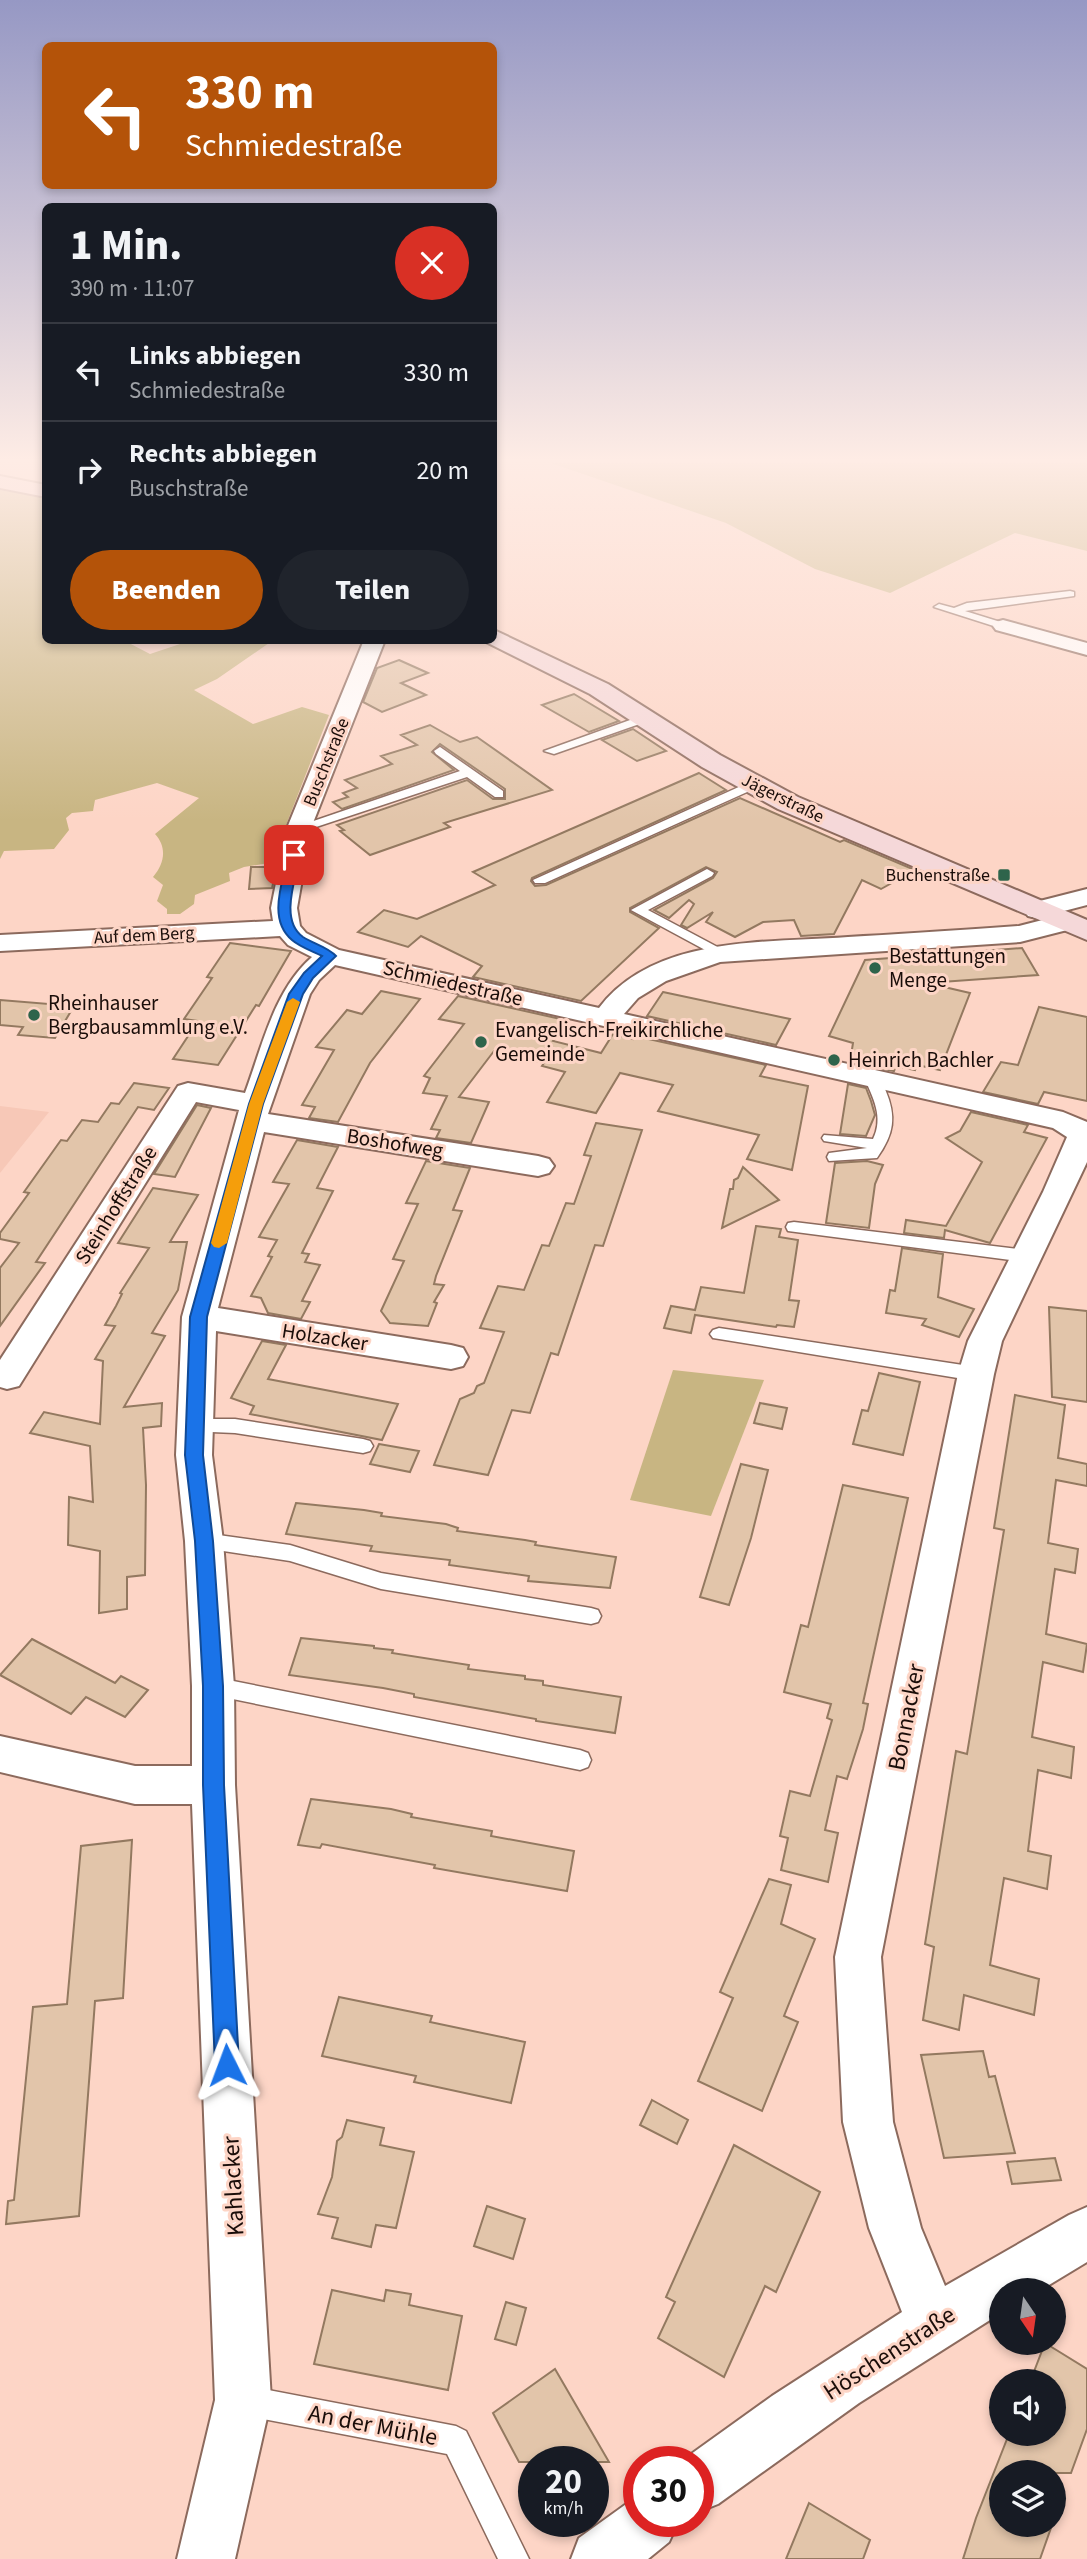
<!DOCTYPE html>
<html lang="de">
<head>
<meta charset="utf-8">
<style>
  :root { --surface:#171b24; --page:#20242c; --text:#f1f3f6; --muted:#9ea1a6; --line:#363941; --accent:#b45309 }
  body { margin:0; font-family:"Source Sans 3",sans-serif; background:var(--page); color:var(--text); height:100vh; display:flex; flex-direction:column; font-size:26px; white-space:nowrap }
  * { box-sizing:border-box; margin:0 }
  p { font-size:23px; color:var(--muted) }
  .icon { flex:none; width:38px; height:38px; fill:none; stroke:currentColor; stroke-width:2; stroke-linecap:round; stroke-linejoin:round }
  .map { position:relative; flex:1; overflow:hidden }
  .sheet { position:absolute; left:42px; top:203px; width:455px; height:441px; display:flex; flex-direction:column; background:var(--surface); border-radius:10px; box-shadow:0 4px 10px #0003 }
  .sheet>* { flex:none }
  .banner { position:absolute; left:42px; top:42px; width:455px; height:147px; border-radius:10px; box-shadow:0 4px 10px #0003; background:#b45309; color:#fff; overflow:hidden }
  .needle { width:46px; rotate:167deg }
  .tools { position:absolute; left:989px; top:2278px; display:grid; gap:14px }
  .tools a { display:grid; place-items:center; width:77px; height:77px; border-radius:50%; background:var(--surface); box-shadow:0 4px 10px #0003; font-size:35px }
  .speed { position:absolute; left:518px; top:2446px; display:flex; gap:14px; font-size:35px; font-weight:700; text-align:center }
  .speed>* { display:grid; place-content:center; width:91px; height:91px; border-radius:50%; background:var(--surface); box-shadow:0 4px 10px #0003; line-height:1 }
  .speed small { font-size:18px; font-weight:400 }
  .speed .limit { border:10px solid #d22; background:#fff; color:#111 }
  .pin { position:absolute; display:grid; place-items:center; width:60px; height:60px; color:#fff; margin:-30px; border-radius:14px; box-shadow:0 4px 10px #0006 }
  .me { position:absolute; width:77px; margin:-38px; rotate:357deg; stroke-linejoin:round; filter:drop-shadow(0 0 5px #0008) }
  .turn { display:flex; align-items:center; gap:24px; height:147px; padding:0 28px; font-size:32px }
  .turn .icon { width:91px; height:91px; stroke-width:2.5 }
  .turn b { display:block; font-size:49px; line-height:60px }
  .round { display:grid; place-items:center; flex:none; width:74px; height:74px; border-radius:37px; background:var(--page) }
  .summary { display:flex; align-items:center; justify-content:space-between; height:119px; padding:0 28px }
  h1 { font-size:42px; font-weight:800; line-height:52px }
  .button { display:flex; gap:14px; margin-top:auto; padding:14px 28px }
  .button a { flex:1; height:80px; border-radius:42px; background:var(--accent); color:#fff; font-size:28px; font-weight:800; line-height:80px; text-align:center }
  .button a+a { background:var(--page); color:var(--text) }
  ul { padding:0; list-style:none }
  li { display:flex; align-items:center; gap:21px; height:98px; padding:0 28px; border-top:2px solid var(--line) }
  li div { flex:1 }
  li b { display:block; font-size:26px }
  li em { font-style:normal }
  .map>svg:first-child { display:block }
  .built { fill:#f7c8b7 }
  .green { fill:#c8b582 }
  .building { fill:#e2c5aa; stroke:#937960; stroke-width:2 }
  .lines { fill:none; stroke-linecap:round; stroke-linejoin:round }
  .lane-casing { stroke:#8c6a5d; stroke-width:3 }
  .street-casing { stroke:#8c6a5d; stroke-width:4 }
  .secondary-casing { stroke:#8c6a5d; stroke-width:4 }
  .lane { fill:#fff; fill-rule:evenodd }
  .street { fill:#fff; fill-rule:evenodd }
  .secondary { fill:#f5d8d9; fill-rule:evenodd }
  .route { fill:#1a73e8; stroke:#114b97; stroke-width:2 }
  .slow { fill:#f59e0b }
  .poi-dot { fill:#2e644b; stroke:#fdd5c6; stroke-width:2.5 }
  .labels { text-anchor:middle; stroke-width:6; stroke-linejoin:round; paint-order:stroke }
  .far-street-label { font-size:18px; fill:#1a0d09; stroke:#fdd5c6 }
  .far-poi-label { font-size:18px; fill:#1a0d09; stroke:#fdd5c6; text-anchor:end }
  .poi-label { font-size:21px; fill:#1a0d09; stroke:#fdd5c6; text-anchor:start }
  .street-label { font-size:21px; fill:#1a0d09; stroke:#fdd5c6 }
  .near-street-label { font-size:24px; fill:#1a0d09; stroke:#fdd5c6 }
</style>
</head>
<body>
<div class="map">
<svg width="1087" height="2559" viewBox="0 0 1087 2559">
  <rect width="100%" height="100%" fill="#fdd5c6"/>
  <path class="built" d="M0,1106l49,6 -49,61z"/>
  <g class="green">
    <path d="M551,463h536v88l-72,-18 -125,60 -75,-24 -89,-46z"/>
    <path d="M0,488l45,9 1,143 79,1 25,13 39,-13h83l-55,38 -23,11 59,34 49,-17 27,8 -48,123 -6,24 -31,5 -15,6 1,8 -35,14 -1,9 -14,10h-13v-5l-10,-8 6,-16 -10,-8c12,-14 14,-30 2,-43l44,-36 -42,-15 -62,17 -2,11 -21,2 -6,5 3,12 -15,19 -50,2 -4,8z"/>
    <path d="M673,1370l91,10 -53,136 -81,-16z"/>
  </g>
  <g class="building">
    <path d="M399,660l29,13 -27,10 25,12 -44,17 -19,-10 14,-34z"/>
    <path d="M574,694l45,27 -30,11 -47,-27z"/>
    <path d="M430,725l30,17 17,-5 75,53 -108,33 6,4 -80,28 -30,-24 4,-1 -7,-5 130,-45 26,19h12v-10l-65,-45 -8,8 22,18 -112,39 -9,-7 15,-5 -5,-4 14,-5 -12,-8 47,-16 -11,-8 36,-11 -16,-10z"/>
    <path d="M633,729l33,22 -29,10 -35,-21z"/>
    <path d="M699,773l27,17 -194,88 -1,3 4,5 11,-1 194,-87 100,44 4,-2 71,30 -34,19 -19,-9 -28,54 -33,2 -7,-16 -31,2 -28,15 -29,-15 7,-10 -26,16 -6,-3 13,-21 -5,-4 -20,18 -15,-8 59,-32 4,-6 -11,-5 -76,41v4l29,16 -78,73 -108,-24 9,-11 -61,-30 -13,11 -50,-15 26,-22 33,9 78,-34 -22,-13z"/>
    <path d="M251,867h26l-5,21 -23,1z"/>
    <path d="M230,943l61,8 -32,55 -3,-1 -38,60 -45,-6 25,-38 -14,-2 28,-41 -5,-1z"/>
    <path d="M1022,948l16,27 -111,8 43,10 -30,77 -23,-5 -2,5 -19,-4 -2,5 -44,-9 3,-19 -24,-7 36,-76z"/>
    <path d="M381,991l39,8 -50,64 -32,59 -29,-4 6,-11 -13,-2 32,-55 -18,-3 31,-37 15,4z"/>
    <path d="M663,992l127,27 -14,26 -129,-29z"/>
    <path d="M458,996l107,24 -3,3h4l-13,18 48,12 12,-19 20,5 2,-3 131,29 -6,11 48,10 -16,84 -45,-11 12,-24 -101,-24 15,-26 -53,-12 -24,40 -49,-11 18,-30 -23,-6 2,-3 -50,-12 -35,46 30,5 -18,41 -35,-5 4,-8 -9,-1 16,-33 -24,-3 7,-15 -6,-2 40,-52 -25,-5z"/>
    <path d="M0,1000l74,6 -19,32 -37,-3 5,-8 -23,-2z"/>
    <path d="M1039,1007l48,10v84l-43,-9 -6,12 -55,-12 18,-30 17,3z"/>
    <path d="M134,1083l35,5 -15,22 -16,-3 -102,155 9,1 -45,63v-58l19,-25 -19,-4v-6l29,-40 -5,-1 37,-52 6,1 15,-21 16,2 13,-19 8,1z"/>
    <path d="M848,1084l18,4 5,13 4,14 -9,21 -26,-2z"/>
    <path d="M197,1105l14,3 -36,69 -21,-3z"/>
    <path d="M971,1112l57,13 -4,7 23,6 -57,105 -45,-13 -1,8 -40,-5 2,-13 40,6 36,-64 -36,-24 14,-7z"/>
    <path d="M596,1123l46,7 -39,116 -8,-1 -37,110 -7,-2 -21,60 -18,-3 -24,65 -54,-10 26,-66 14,-6 3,-7 7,-3 20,-51 -24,-4 18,-42 26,4 18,-45 7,1 17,-43 8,1 17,-48 -7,-1z"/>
    <path d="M297,1140l41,7 -21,41 16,3 -31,62 7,1 -4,8 15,3 -18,36 8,1 -9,17 -33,-6 -7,-15 -10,-2 21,-39 -4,-1 9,-16 -18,-3 30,-53 -16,-2z"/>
    <path d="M426,1161l44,7 -17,42 9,1 -26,65 -2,8 10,1 -10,17 3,1 -9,23 -38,-3 -9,-12 23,-50 -11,-2 25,-55 -12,-1z"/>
    <path d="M867,1161l16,4 -8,19 -6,44 -43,-5 9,-60z"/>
    <path d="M743,1167l36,33 -57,28 8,-39h3l1,-9 4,-2z"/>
    <path d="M153,1188l45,7 -28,47h17l-9,48 -26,43 13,3 -41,71 38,-4 -1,23 -18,2 3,57 -1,90 -18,2v32l-28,4 1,-62 -32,-6 1,-48 24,5 -3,-56 -60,-13 14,-21 56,12 3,-63 -8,-2 20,-33 -10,-1 11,-19 6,-12 -2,-1 29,-45 -31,-5z"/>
    <path d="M756,1226l25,3 -2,8 19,3 -9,60 10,1 -5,26 -17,-2 -1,2 -81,-12 -4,18 -27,-5 7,-22 24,4 6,-23 43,6z"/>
    <path d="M902,1248l41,6 -5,43 36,12 -15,28 -37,-12 4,-6 -40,-6 4,-23 5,1z"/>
    <path d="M1049,1307l38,4v91l-35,-5z"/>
    <path d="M262,1341l24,4 -18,34 130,25 -16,36 -132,-26 4,-8 -23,-8z"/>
    <path d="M879,1373l41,9 -17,73 -50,-11 9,-34 6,1z"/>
    <path d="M1015,1395l50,10 -7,53 29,6v22l-31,-6 -8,63 30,6 -3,24 -20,-4 -9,65 41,10 -4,28 -40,-10 -11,75 42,10 -3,31 -33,-8 -10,81 23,5 -4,33 -43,-11 -14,87 49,14 -5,36 -70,-20 -5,35 -36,-10 11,-73 -9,-3 31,-193 11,3 37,-224 -10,-2z"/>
    <path d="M760,1403l27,5 -5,21 -28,-6z"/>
    <path d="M379,1444l40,7 -9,21 -40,-8z"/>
    <path d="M741,1464l27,6 -17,68 -22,67 -29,-8z"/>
    <path d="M843,1485l65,13 -45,205 5,1 -5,25 -16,50 -10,-3 -12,54 13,3 -10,49 -47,-12 7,-32 -8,-2 10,-45 20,5 22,-76 -5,-2 4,-14 -47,-12 17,-67 7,2z"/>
    <path d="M296,1503l68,7 18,3 -1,3 65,8 12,4 -1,3 68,9 11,2 -1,3 81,12 -6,31 -82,-7 1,-5 -80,-11 1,-5 -80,-9 2,-5 -86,-12z"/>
    <path d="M301,1638l73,8v2l19,2 -1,3 77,12 -1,4 57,7v3l18,2v4l78,12 -6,36 -79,-12v-2l-122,-22v-3l-31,-6 -94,-13z"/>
    <path d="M32,1639l83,44 6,-7 27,14 -23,27 -39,-20 -15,17 -71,-39z"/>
    <path d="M311,1799l80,10 21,5 -1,3 81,14 -1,5 83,15 -7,40 -133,-23 1,-3 -113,-21 -2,4 -22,-3z"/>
    <path d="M132,1840l-9,158 -28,3 -16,215 -73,8 2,-23 6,-1 19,-193 34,-3 14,-158z"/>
    <path d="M769,1879l22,6 -10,39 34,15 -31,77 14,6 -36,89 -64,-30 35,-83 -13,-6z"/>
    <path d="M339,1997l93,19 -2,6 95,20 -14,61 -97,-21 2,-6 -94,-20z"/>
    <path d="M983,2051l6,26 6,-1 20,77 -71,5 -23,-103z"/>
    <path d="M652,2100l36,20 -11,24 -37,-19z"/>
    <path d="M347,2120l37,8 -4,17 34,7 -18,76 -20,-3 -5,22 -39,-9 6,-20 -20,-4 14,-37 5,-36 5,-4z"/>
    <path d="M734,2145l86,47 -44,100 -11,-6 -41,91 -66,-39 17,-36 -9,-5z"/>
    <path d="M1055,2158l6,22 -49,4 -5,-22z"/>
    <path d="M487,2206l38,13 -12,40 -39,-13z"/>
    <path d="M332,2290l52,11 2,-11 25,4 -2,11 53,11 -14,74 -134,-26z"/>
    <path d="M506,2302l20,6 -10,37 -21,-6z"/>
    <path d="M1045,2343l42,26v60l-16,44h-70v52h51l-12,34h-77l13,-41 33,-84h45v-52h-24z"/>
    <path d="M555,2369l54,93h-90l-26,-49z"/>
    <path d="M809,2503l61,37 -7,19h-77z"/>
  </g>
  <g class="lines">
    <g class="lane-casing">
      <g id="lane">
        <path d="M1070,591l4,1v4l-109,15 42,13v4l-4,1 -69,-22 5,-3 15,4 13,-5z"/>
        <path d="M644,715l6,4 -2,2 -94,33 -10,-3z"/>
        <path d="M440,747l63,44v6h-8l-28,-20 -163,54 -5,1 -6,-4 167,-57 -24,-17 -2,-3z"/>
        <path d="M752,781l6,4 -2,3 -211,95h-10l-2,-3z"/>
        <path d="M707,869l7,4 -2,3 -64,34 77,41 2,3 -7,4 -89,-48z"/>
        <path d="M872,1072c9,3 10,9 13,17 12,28 9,45 -8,69l-48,3 -2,-4 2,-4 38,-5 -43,-7 -2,-3 2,-3 49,4c11,-22 0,-41 -9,-62z"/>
        <path d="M794,1222l232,28 9,6 -9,6 -238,-31 -2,-4 2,-4z"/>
        <path d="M719,1328l257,39 7,2 2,5 -2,5 -7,2 -263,-43 -3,-4 3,-4z"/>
        <path d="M195,1419h40l128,20 7,2 3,5 -3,5 -7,2 -128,-20 -47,-2 -3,-5 3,-5z"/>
        <path d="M204,1533l86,12 91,28 210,35 7,2 3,6 -3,6 -7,2 -210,-35 -91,-28 -93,-14 -3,-6 3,-6z"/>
        <path d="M213,1677l367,73 8,3 3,7 -3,7 -8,3 -367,-75 -8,-3 -3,-6 3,-6z"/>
        <path d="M247,2386l209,40 10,5 63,128h-31l-51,-105 -200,-38 -10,-5 -5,-10 5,-10z"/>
      </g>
    </g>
    <g class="street-casing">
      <g id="street">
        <path d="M1003,620l84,23v12l-91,-25 -3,-4 3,-4z"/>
        <path d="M364,640h21l-74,188 -14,80 3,18 6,7 33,17 260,58c55,-73 168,-65 249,-71 57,-3 114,-7 171,-11l47,-12 9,2 4,6 -4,6 -55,14 -300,20 -54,19 -28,17 -14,16 439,98 24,10v40l-85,179 -8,33 -113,583 12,165 28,106 24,58 124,-71 18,-8v55l-48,29h-38v22l-142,90 -141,101 -20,8v-50h-18l92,-66 130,-84 -33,-84 -26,-106 -8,-165 123,-583 10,-33 75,-149 24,-55 -14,-9 -718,-163 -16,15 -9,14 -42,120 270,42 11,3 5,7 -5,7 -11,3 -274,-44 -46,176 233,37 12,3 5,9 -5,9 -12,3 -235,-38 -4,124 11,86 11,145 1,99 36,615 -36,159h-58l38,-159 -23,-596h-57l-135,-32v-36l135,30h57v-80l-7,-145 -9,-86 6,-138 57,-207 -43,-8 -177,284 -12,3 -7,-2v-27l178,-274 10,-3 57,10c17,-46 29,-103 67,-136l-24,-12 -8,-9 -280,15v-16l273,-14 -2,-13 16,-80z"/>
        <path d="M1087,889v16l-50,13 -9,-2 -4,-6 4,-6z"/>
        <path d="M639,2497v25h39l-9,20 -21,17h-77l8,-21 50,-36z"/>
      </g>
    </g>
    <g class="secondary-casing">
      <g id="secondary">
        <path d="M0,476l46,9v12l-46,-9z"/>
        <path d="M494,630l114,54 112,71 78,42 289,123v20l-309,-131 -76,-42 -112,-73 -104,-52 8,-2z"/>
      </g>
    </g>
    <use href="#lane" class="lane"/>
    <use href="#street" class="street"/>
    <use href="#secondary" class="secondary"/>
  </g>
  <linearGradient id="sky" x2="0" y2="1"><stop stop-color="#9698c4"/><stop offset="0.56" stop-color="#feece5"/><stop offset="1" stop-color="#feece5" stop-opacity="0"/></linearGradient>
  <rect width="1087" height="821" fill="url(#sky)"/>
  <path class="route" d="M294,851l6,4c-4,23 -21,65 3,82 11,7 25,10 33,19l-23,22 -10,16 -40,110 -56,213 -4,138 10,86 10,145 1,99 15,280 -4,8 -8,3 -8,-3 -4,-8 -12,-280v-99l-8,-145 -10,-86 5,-138 59,-213 40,-110 15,-21 18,-17c-10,-5 -22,-9 -30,-16 -25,-21 -9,-58 -4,-85z"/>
  <path class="slow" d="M293,998l7,4 -37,102 -36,139 -8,5 -5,-1 -3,-4 38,-139 38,-102z"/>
  <g class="poi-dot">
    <rect x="997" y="868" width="14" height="14" rx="3.5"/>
    <circle cx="875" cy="968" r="7"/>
    <circle cx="34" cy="1015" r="7"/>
    <circle cx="481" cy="1042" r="7"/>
    <circle cx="834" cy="1060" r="7"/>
  </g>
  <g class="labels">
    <g class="far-street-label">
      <text transform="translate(326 762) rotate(-68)" y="6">Buschstraße</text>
      <text transform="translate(783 798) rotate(26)" y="6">Jägerstraße</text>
      <text transform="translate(144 935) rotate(-3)" y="6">Auf dem Berg</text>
    </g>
    <g class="far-poi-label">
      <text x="990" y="881">Buchenstraße</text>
    </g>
    <g class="poi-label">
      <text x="889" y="963">Bestattungen<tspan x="889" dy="24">Menge</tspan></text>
      <text x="48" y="1010">Rheinhauser<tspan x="48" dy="24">Bergbausammlung e.V.</tspan></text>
      <text x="495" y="1037">Evangelisch-Freikirchliche<tspan x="495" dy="24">Gemeinde</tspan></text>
      <text x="848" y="1067">Heinrich Bachler</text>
    </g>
    <g class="street-label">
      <text transform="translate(453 983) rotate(13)" y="7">Schmiedestraße</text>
      <text transform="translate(395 1143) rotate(9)" y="7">Boshofweg</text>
      <text transform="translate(116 1205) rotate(-58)" y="7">Steinhoffstraße</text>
      <text transform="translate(325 1337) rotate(9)" y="7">Holzacker</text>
    </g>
    <g class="near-street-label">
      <text transform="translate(906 1717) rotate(-79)" y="8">Bonnacker</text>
      <text transform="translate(233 2186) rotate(-93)" y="8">Kahlacker</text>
      <text transform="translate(889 2353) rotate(-33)" y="8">Höschenstraße</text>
      <text transform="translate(373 2425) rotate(11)" y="8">An der Mühle</text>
    </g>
  </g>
</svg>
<div class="tools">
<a><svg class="needle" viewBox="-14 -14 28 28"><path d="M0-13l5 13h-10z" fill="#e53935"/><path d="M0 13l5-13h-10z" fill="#9ea1a6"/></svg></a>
<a><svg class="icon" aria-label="sound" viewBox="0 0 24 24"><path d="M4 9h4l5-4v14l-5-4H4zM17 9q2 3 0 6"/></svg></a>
<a><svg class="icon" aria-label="layers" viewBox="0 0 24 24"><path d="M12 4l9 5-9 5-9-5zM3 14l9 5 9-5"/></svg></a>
</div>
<div class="speed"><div>20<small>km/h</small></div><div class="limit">30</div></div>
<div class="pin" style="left:294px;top:855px;background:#d93025"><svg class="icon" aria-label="arrive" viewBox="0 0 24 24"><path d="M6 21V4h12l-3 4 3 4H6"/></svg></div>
<svg class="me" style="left:227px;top:2065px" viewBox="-20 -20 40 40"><path d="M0-17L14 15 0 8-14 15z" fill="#1a73e8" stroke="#fff" stroke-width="4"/></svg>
<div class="banner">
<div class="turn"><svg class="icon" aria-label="left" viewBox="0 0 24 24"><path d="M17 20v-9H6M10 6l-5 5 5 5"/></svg><div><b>330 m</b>Schmiedestraße</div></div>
</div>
<section class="sheet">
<div class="summary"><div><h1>1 Min.</h1><p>390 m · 11:07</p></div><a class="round" style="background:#d93025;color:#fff"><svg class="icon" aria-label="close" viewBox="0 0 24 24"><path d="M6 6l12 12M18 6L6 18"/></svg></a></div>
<ul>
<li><svg class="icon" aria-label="left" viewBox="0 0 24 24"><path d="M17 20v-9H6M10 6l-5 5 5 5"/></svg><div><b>Links abbiegen</b><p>Schmiedestraße</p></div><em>330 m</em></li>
<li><svg class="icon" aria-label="right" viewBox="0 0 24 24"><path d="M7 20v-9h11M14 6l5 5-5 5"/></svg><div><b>Rechts abbiegen</b><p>Buschstraße</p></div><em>20 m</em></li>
</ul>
<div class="button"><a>Beenden</a><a>Teilen</a></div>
</section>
</div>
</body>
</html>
